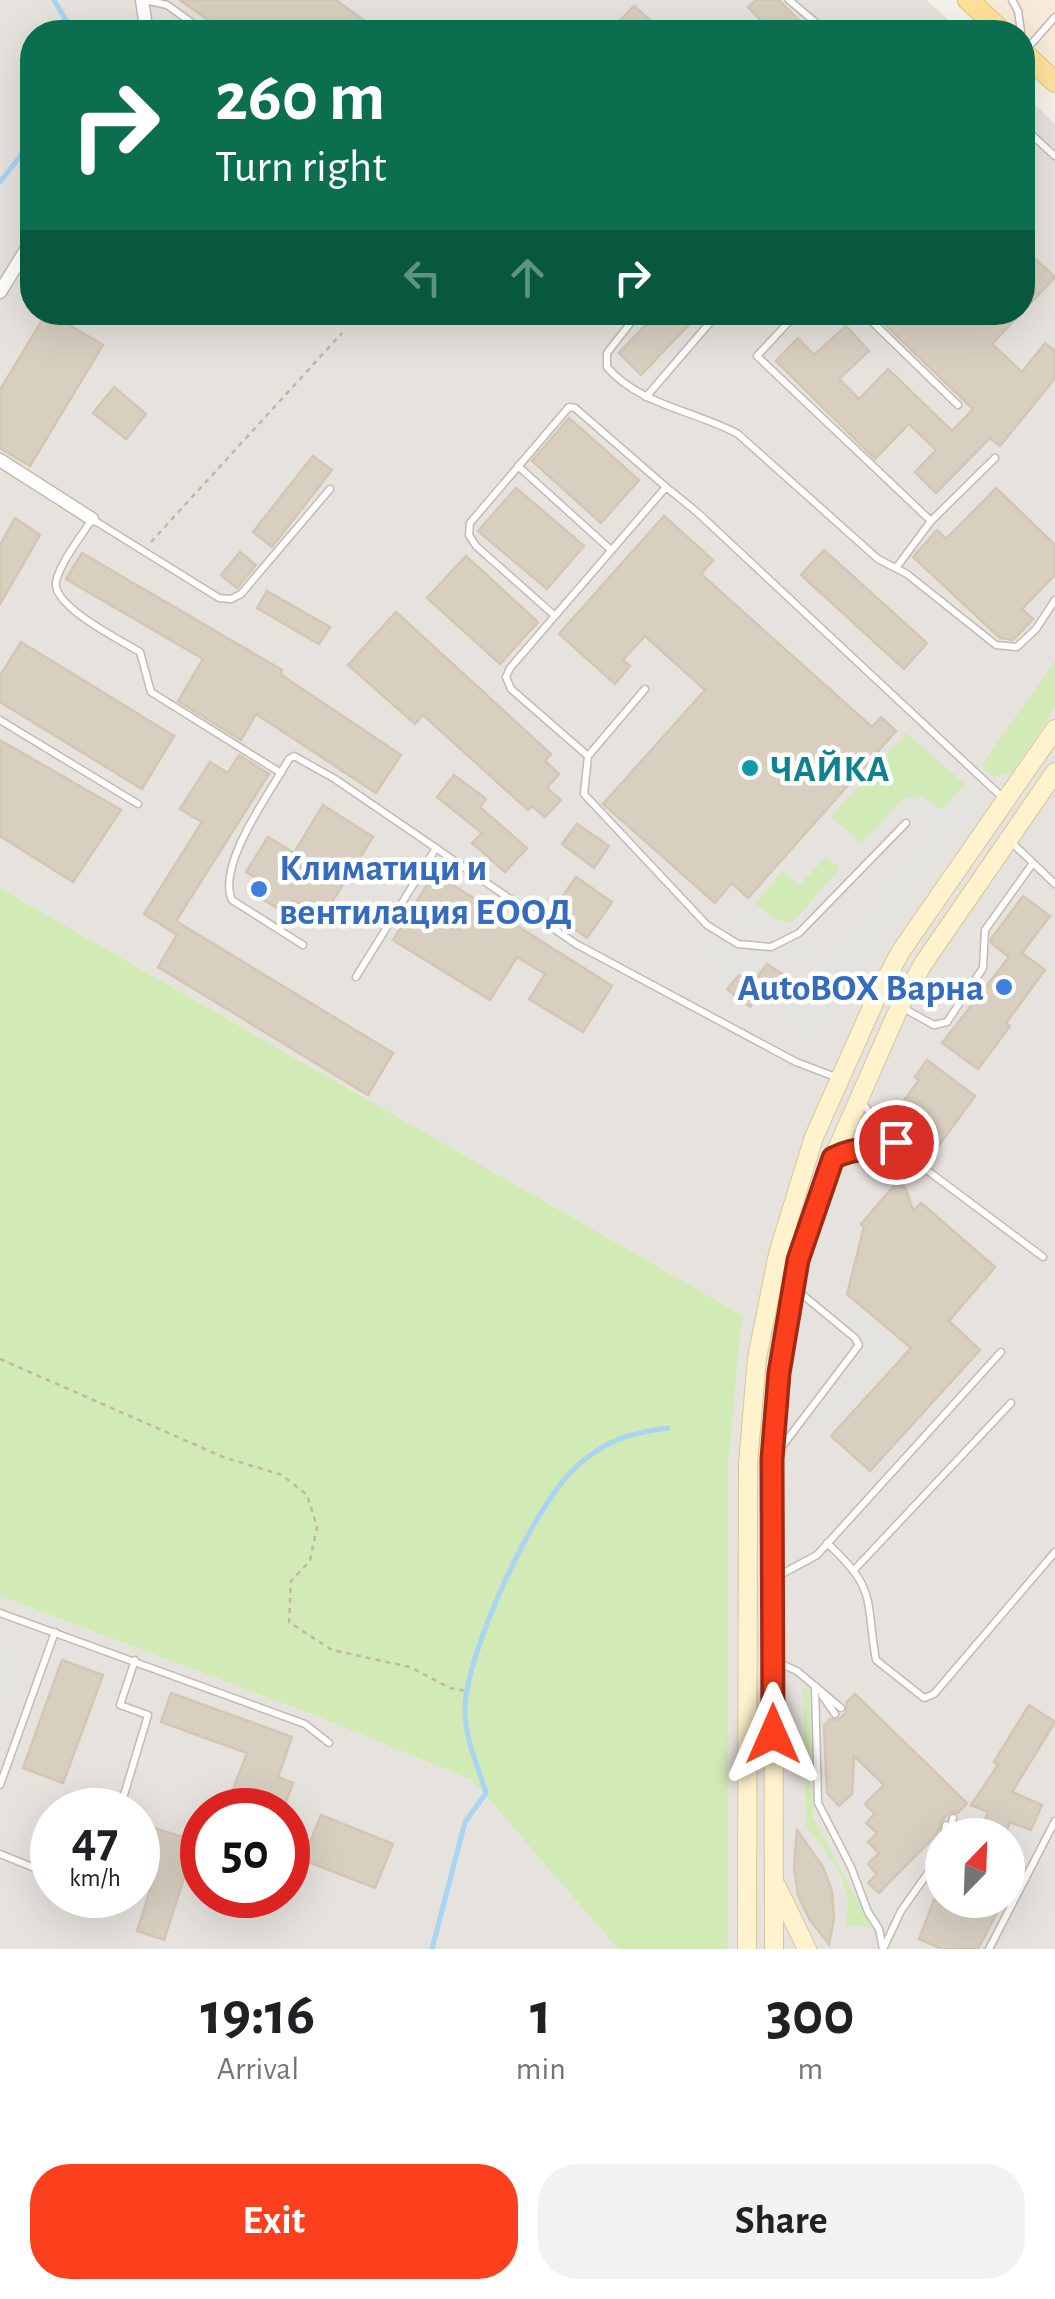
<!DOCTYPE html>
<html lang="en">
<head>
<meta charset="utf-8">
<style>
  :root { --surface:#fff; --page:#f2f2f2; --text:#202124; --muted:#757577; --accent:#fc3f1d }
  body { margin:0; font-family:"Alegreya Sans",sans-serif; background:var(--page); color:var(--text); height:100vh; display:flex; flex-direction:column; font-size:38px; white-space:nowrap }
  * { box-sizing:border-box; margin:0 }
  p { font-size:32px; color:var(--muted) }
  .icon { flex:none; width:55px; height:55px; fill:none; stroke:currentColor; stroke-width:2; stroke-linecap:round; stroke-linejoin:round }
  .map { position:relative; height:1949px; overflow:hidden }
  .details { display:flex; flex-direction:column; background:var(--surface); flex:1 }
  .details>* { flex:none }
  .top-card { position:absolute; left:20px; top:20px; width:1015px; height:305px; border-radius:40px; box-shadow:0 10px 40px #0002; background:#0b6e4f; color:#fff; overflow:hidden }
  .needle { width:65px; rotate:23deg }
  .fabs { position:absolute; left:925px; top:1818px; display:grid; gap:20px }
  .fabs a { display:grid; place-items:center; width:100px; height:100px; border-radius:50%; background:var(--surface); box-shadow:0 10px 40px #0002; font-size:50px }
  .speed { position:absolute; left:30px; top:1788px; display:flex; gap:20px; font-size:50px; font-weight:700; text-align:center }
  .speed>* { display:grid; place-content:center; width:130px; height:130px; border-radius:50%; background:var(--surface); box-shadow:0 10px 40px #0002; line-height:1 }
  .speed small { font-size:25px; font-weight:400 }
  .speed .limit { border:15px solid #d22; background:#fff; color:#111 }
  .pin { position:absolute; display:grid; place-items:center; width:85px; height:85px; color:#fff; margin:-42px; border:5px solid #fff; border-radius:50%; box-shadow:0 2px 10px #0007 }
  .me { position:absolute; width:110px; margin:-55px; rotate:0deg; stroke-linejoin:round; filter:drop-shadow(0 0 8px #0008) }
  .turn { display:flex; align-items:center; gap:35px; height:210px; padding:0 30px; font-size:45px }
  .turn .icon { width:130px; height:130px; stroke-width:2.5 }
  .turn b { display:block; font-size:70px; line-height:85px }
  .lanes { display:flex; align-items:center; height:95px; padding:0 30px; background:#0003; justify-content:center; gap:50px; direction:ltr }
  .lanes .off { opacity:.35 }
  .eta { display:flex; justify-content:space-evenly; align-items:center; height:170px; text-align:center }
  .eta b { font-size:60px; font-weight:700; line-height:70px }
  .action { display:flex; gap:20px; margin-top:auto; padding:20px 30px }
  .action a { flex:1; height:115px; border-radius:40px; background:var(--accent); color:#fff; font-size:40px; font-weight:700; line-height:115px; text-align:center }
  .action a+a { background:var(--page); color:var(--text) }
  .map>svg:first-child { display:block }
  .commercial { fill:#f7ead8 }
  .industrial { fill:#e6e2dd; fill-rule:evenodd }
  .green { fill:#d2eab5 }
  .parking { fill:#e5e3e0; fill-rule:evenodd }
  .lines { fill:none; stroke-linecap:round; stroke-linejoin:round }
  .stream { stroke:#a9d4f2; stroke-width:5 }
  .building { fill:#d8cfc1; stroke:#d3c7b4; stroke-width:2.5 }
  .service-casing { stroke:#c2bbae; stroke-width:9 }
  .minor-casing { stroke:#c2bbae; stroke-width:15 }
  .secondary-casing { stroke:#d6c79b; stroke-width:20 }
  .primary-casing { stroke:#e6c16a; stroke-width:22 }
  .path { stroke:#c4b79f; stroke-width:2.5; stroke-dasharray:5 5; stroke-linecap:butt }
  .service { stroke:#fff; stroke-width:6 }
  .minor { stroke:#fff; stroke-width:12 }
  .secondary { stroke:#fff3cd; stroke-width:18 }
  .primary { stroke:#ffe39c; stroke-width:20 }
  .route-casing { stroke:#a42913; stroke-width:25 }
  .route { stroke:#fc3f1d; stroke-width:18 }
  .culture-dot { fill:#0f9aa8; stroke:#fff; stroke-width:4 }
  .shop-dot { fill:#3f7fe0; stroke:#fff; stroke-width:4 }
  .labels { text-anchor:middle; stroke-width:9; stroke-linejoin:round; paint-order:stroke }
  .culture-label { font-size:38px; font-weight:bold; fill:#0d838f; stroke:#fff; text-anchor:start }
  .shop-label { font-size:38px; font-weight:bold; fill:#366cbe; stroke:#fff; text-anchor:start }
</style>
</head>
<body>
<div class="map">
<svg width="1055" height="1949" viewBox="0 0 1055 1949">
  <rect width="100%" height="100%" fill="#f6f3ec"/>
  <path class="commercial" d="M985,0h70v65l-33,-33z"/>
  <g class="industrial">
    <path d="M0,0h927l34,32h-929v280h990l1,-219 32,31v1825h-327v-480l14,-154 -742,-427zM942,1835h66v65h-66z"/>
    <path d="M0,1596l316,120 156,64 146,169h-618zM52,1810h86v85h-86zM202,1810h86v85h-86z"/>
  </g>
  <g class="green">
    <path d="M1055,661v47l-43,64 -17,5 -11,-7 1,-10z"/>
    <path d="M906,733l59,51 -23,26 -38,-12 -43,45 -30,-26z"/>
    <path d="M826,857l14,11 -47,54 -17,-1 -22,-17 29,-33 16,15z"/>
    <path d="M0,888l742,427 -14,154v480h-110l-146,-169 -156,-64 -316,-120z"/>
    <path d="M803,1687l6,3 4,127 59,111 -26,-3 2,-23 -5,-20 -8,-18 -29,-38z"/>
  </g>
  <g class="parking">
    <path d="M965,784l17,15 -167,252 -43,-33 35,-44 -8,-12 -12,-4 -13,3 -23,24 -12,-10 -10,11 -33,-25 52,-63 28,22 17,2 111,-124 18,-2 20,14zM920,823l7,5 -104,126 -2,-6z"/>
    <path d="M854,1300l57,48 -74,81 -40,-11 22,-25 -8,-12 17,-16 2,-8 -12,-16z"/>
    <path d="M0,1631l30,11 -22,68 -8,-3z"/>
  </g>
  <g class="lines">
    <g class="stream">
      <path d="M54,0l19,32"/>
      <path d="M0,182l32,-41"/>
      <path d="M432,1949l33,-127 21,-29c-7,-24 -21,-55 -21,-81 -1,-57 70,-210 113,-247 30,-26 53,-32 90,-37"/>
    </g>
  </g>
  <g class="building">
    <path d="M180,0h156l44,32h-155z"/>
    <path d="M756,0h23l31,32h-38l-24,-25z"/>
    <path d="M634,6l29,26h-54z"/>
    <path d="M1022,247l33,30 -33,35z"/>
    <path d="M47,312l56,33 -73,121 -30,-18v-58z"/>
    <path d="M658,312h43l-60,63 -22,-22z"/>
    <path d="M872,312h150l-30,32 30,28 23,-29 10,8v27l-55,68 -10,-8 -54,55 -21,-21 21,-22 -27,-26 -34,35 -99,-98 22,-23 16,17 32,-29 23,25 -30,28 20,20 29,-30 64,62 21,-22z"/>
    <path d="M114,387l32,27 -20,25 -33,-26z"/>
    <path d="M569,418l70,62 -38,43 -69,-62z"/>
    <path d="M313,456l19,14 -60,77 -19,-15z"/>
    <path d="M516,488l68,58 -37,43 -69,-58z"/>
    <path d="M996,488l59,57v30l-33,34 11,10 -20,21 -13,-2 -87,-81 24,-27 9,9z"/>
    <path d="M664,516l49,44 -12,14 171,153 9,-10 15,14 -148,167 -16,-15 -17,20 -112,-99 102,-114 -60,-54 -22,24 7,6 -15,18 -56,-50z"/>
    <path d="M15,518l25,17 -40,69v-59z"/>
    <path d="M824,550l103,93 -23,26 -103,-94z"/>
    <path d="M240,552l16,13 -19,23 -16,-13z"/>
    <path d="M82,553l200,117 -2,4 121,81 -25,38 -120,-79 -15,26 -63,-39 25,-42 -137,-80z"/>
    <path d="M466,556l72,66 -38,42 -73,-66z"/>
    <path d="M267,591l63,36 -11,17 -62,-36z"/>
    <path d="M396,612l155,142 -6,7 14,13 -12,14 14,12 -16,17 -13,-11 -4,4 -105,-95 -8,9 -67,-59z"/>
    <path d="M21,642l153,94 -32,53 -142,-87v-26z"/>
    <path d="M0,740l121,70 -48,72 -73,-46z"/>
    <path d="M239,755l30,19 -93,147 217,132 -25,42 -210,-128 19,-32 -33,-21 58,-92 -22,-13 30,-47 18,11z"/>
    <path d="M454,775l32,24 -6,8 47,41 -22,24 -33,-29 10,-10 -45,-36z"/>
    <path d="M323,805l50,32 -51,81 -29,-18 -8,13 -34,-21 7,-13 -12,-7 22,-35 26,16z"/>
    <path d="M577,824l32,22 -15,22 -32,-24z"/>
    <path d="M434,873l178,113 -29,46 -54,-33 16,-25 -28,-17 -27,43 -97,-60z"/>
    <path d="M576,877l36,25 -25,36 -36,-25z"/>
    <path d="M1023,896l27,20 -28,37 23,17 -39,53 4,3 -32,43 -36,-26 67,-86 -18,-14v-4z"/>
    <path d="M767,964l20,13 -4,13 -24,6 -9,11 -23,-18 12,-14 12,10z"/>
    <path d="M927,1060l48,36 -41,56 -29,-21 -6,-12v-12l20,-27 -4,-3z"/>
    <path d="M902,1185l4,4 7,22 8,-8 74,64 -46,54 31,29 -110,121 -39,-35 80,-88 -64,-54 17,-67 -3,-3 32,-37z"/>
    <path d="M62,1660l41,15 -40,108 -40,-15z"/>
    <path d="M171,1693l121,44 -14,40 15,6 -10,27h-58l22,-57 -86,-31z"/>
    <path d="M855,1694l112,109 -9,10 -8,-1 -8,8 -5,14 -58,59 -11,-10 9,-9 -9,-10 11,-11 -11,-11 9,-9 -11,-10 9,-9 -10,-10 19,-19 -30,-29 -2,38 -13,12 -12,-13 -3,-67 6,-7 8,1 8,-7v-10z"/>
    <path d="M1029,1705l26,17 -43,70 30,13 -11,25 -21,-8 -5,13h-26l9,-23 -17,-7 27,-40 -4,-3z"/>
    <path d="M321,1815l72,29 -18,44 -72,-28z"/>
    <path d="M138,1823l58,18 -32,99 -27,-9 17,-53 -16,-6z"/>
    <path d="M797,1830l26,37 9,24 2,28 -5,25 -19,-24 -12,-25 -4,-28z"/>
    <path d="M934,1900h55l12,5 -23,44h-36l-23,-10z"/>
  </g>
  <g class="lines">
    <g class="service-casing">
      <g id="service">
        <path d="M145,0l22,5 38,27"/>
        <path d="M789,0l38,32"/>
        <path d="M1012,0l6,11 3,21"/>
        <path d="M856,32c12,-9 21,-10 33,0"/>
        <path d="M1026,50l29,-33"/>
        <path d="M1022,126l33,30"/>
        <path d="M639,312l-32,41v14c32,38 89,44 131,67l140,125 29,15 89,71 21,2 19,-18 19,-29"/>
        <path d="M798,312l-41,44 174,165"/>
        <path d="M862,312l96,93"/>
        <path d="M646,397l73,-85"/>
        <path d="M518,466l93,84"/>
        <path d="M896,568l35,-47 64,-63"/>
        <path d="M554,615l-78,-69 -7,-11 1,-12 99,-116 6,1 91,79"/>
        <path d="M0,720l138,84"/>
        <path d="M588,756l57,-67"/>
        <path d="M281,773l-130,-81 -11,-40c-20,-12 -88,-46 -84,-70 4,-20 25,-45 36,-63l127,79 12,1 10,-5 89,-105"/>
        <path d="M906,823l-107,110 -28,14 -33,-3 -31,-19 -123,-131 4,-38 -77,-67 -5,-12 4,-9 156,-181 32,26 304,284"/>
        <path d="M1009,840l46,44"/>
        <path d="M303,945l-71,-45c-16,-35 39,-109 57,-141l5,-3 41,23 241,165 220,118 42,16"/>
        <path d="M356,977l80,-129"/>
        <path d="M901,1007l33,18 13,-3 36,-54 2,-38 48,-67"/>
        <path d="M862,1103l46,53 135,101"/>
        <path d="M842,1154l24,-6 41,8"/>
        <path d="M777,1453l82,-108 -4,-7 -57,-47"/>
        <path d="M827,1543c51,47 38,55 49,117l48,38 10,-4 121,-142"/>
        <path d="M855,1569l156,-166"/>
        <path d="M778,1576l39,-21 184,-203"/>
        <path d="M0,1613l305,111 24,19"/>
        <path d="M779,1663l18,8 44,37"/>
        <path d="M815,1686l3,117 33,64 17,45 11,17 4,20"/>
        <path d="M822,1695l13,19"/>
        <path d="M0,1785l55,-153"/>
        <path d="M124,1795l24,-80 -28,-10 15,-45"/>
        <path d="M944,1835l2,-10"/>
        <path d="M949,1835l4,-17"/>
        <path d="M0,1854l52,21"/>
        <path d="M884,1947l17,-36 41,-58"/>
        <path d="M989,1949l66,-128"/>
      </g>
    </g>
    <g class="minor-casing">
      <g id="minor">
        <path d="M142,0l3,20 -2,12"/>
        <path d="M0,292l32,-52"/>
        <path d="M0,460l92,59"/>
      </g>
    </g>
    <g class="secondary-casing">
      <g id="secondary">
        <path d="M777,1887l30,62"/>
        <path d="M747,1949l1,-485 9,-106 21,-104 36,-117 63,-141 24,-45 154,-222"/>
        <path d="M774,1949l-1,-490 6,-86 19,-113 35,-102 67,-152 23,-42 132,-192"/>
      </g>
    </g>
    <g class="primary-casing">
      <g id="primary">
        <path d="M968,0l35,32"/>
        <path d="M1022,51l33,31"/>
      </g>
    </g>
    <g class="path">
      <path d="M151,542l191,-209"/>
      <path d="M0,1359l223,98 59,18 25,20 10,32 -7,34 -19,20 -2,41 43,28 78,17 40,21 17,3"/>
    </g>
    <use href="#service" class="service"/>
    <use href="#minor" class="minor"/>
    <use href="#secondary" class="secondary"/>
    <use href="#primary" class="primary"/>
  </g>
  <g class="lines">
    <g class="route-casing">
      <path id="route" d="M773,1734l-1,-275 7,-86 19,-113 35,-102c27,-13 47,-10 75,-2l-12,-14"/>
    </g>
    <use href="#route" class="route"/>
  </g>
  <circle class="culture-dot" cx="750" cy="768" r="10"/>
  <g class="shop-dot">
    <circle cx="259" cy="889" r="10"/>
    <circle cx="1004" cy="987" r="10"/>
  </g>
  <g class="labels">
    <g class="culture-label">
      <text x="770" y="781">ЧАЙКА</text>
    </g>
    <g class="shop-label">
      <text x="279" y="880">Климатици и<tspan x="279" dy="44">вентилация ЕООД</tspan></text>
      <text x="984" y="1000" text-anchor="end">AutoBOX Варна</text>
    </g>
  </g>
</svg>
<div class="fabs">
<a><svg class="needle" viewBox="-14 -14 28 28"><path d="M0-13l5 13h-10z" fill="#e53935"/><path d="M0 13l5-13h-10z" fill="#757577"/></svg></a>
</div>
<div class="speed"><div>47<small>km/h</small></div><div class="limit">50</div></div>
<div class="pin" style="left:896px;top:1142px;background:#d93025"><svg class="icon" aria-label="arrive" viewBox="0 0 24 24"><path d="M6 21V4h12l-3 4 3 4H6"/></svg></div>
<svg class="me" style="left:773px;top:1734px" viewBox="-20 -20 40 40"><path d="M0-17L14 15 0 8-14 15z" fill="#fc3f1d" stroke="#fff" stroke-width="4"/></svg>
<div class="top-card">
<div class="turn"><svg class="icon" aria-label="right" viewBox="0 0 24 24"><path d="M7 20v-9h11M14 6l5 5-5 5"/></svg><div><b>260 m</b>Turn right</div></div>
<div class="lanes"><svg class="icon off" aria-label="left" viewBox="0 0 24 24"><path d="M17 20v-9H6M10 6l-5 5 5 5"/></svg><svg class="icon off" aria-label="ahead" viewBox="0 0 24 24"><path d="M12 20V5M6 11l6-6 6 6"/></svg><svg class="icon" aria-label="right" viewBox="0 0 24 24"><path d="M7 20v-9h11M14 6l5 5-5 5"/></svg></div>
</div>
</div>
<section class="details">
<div class="eta">
<div><b>19:16</b><p>Arrival</p></div>
<div><b>1</b><p>min</p></div>
<div><b>300</b><p>m</p></div>
</div>
<div class="action"><a>Exit</a><a>Share</a></div>
</section>
</body>
</html>
